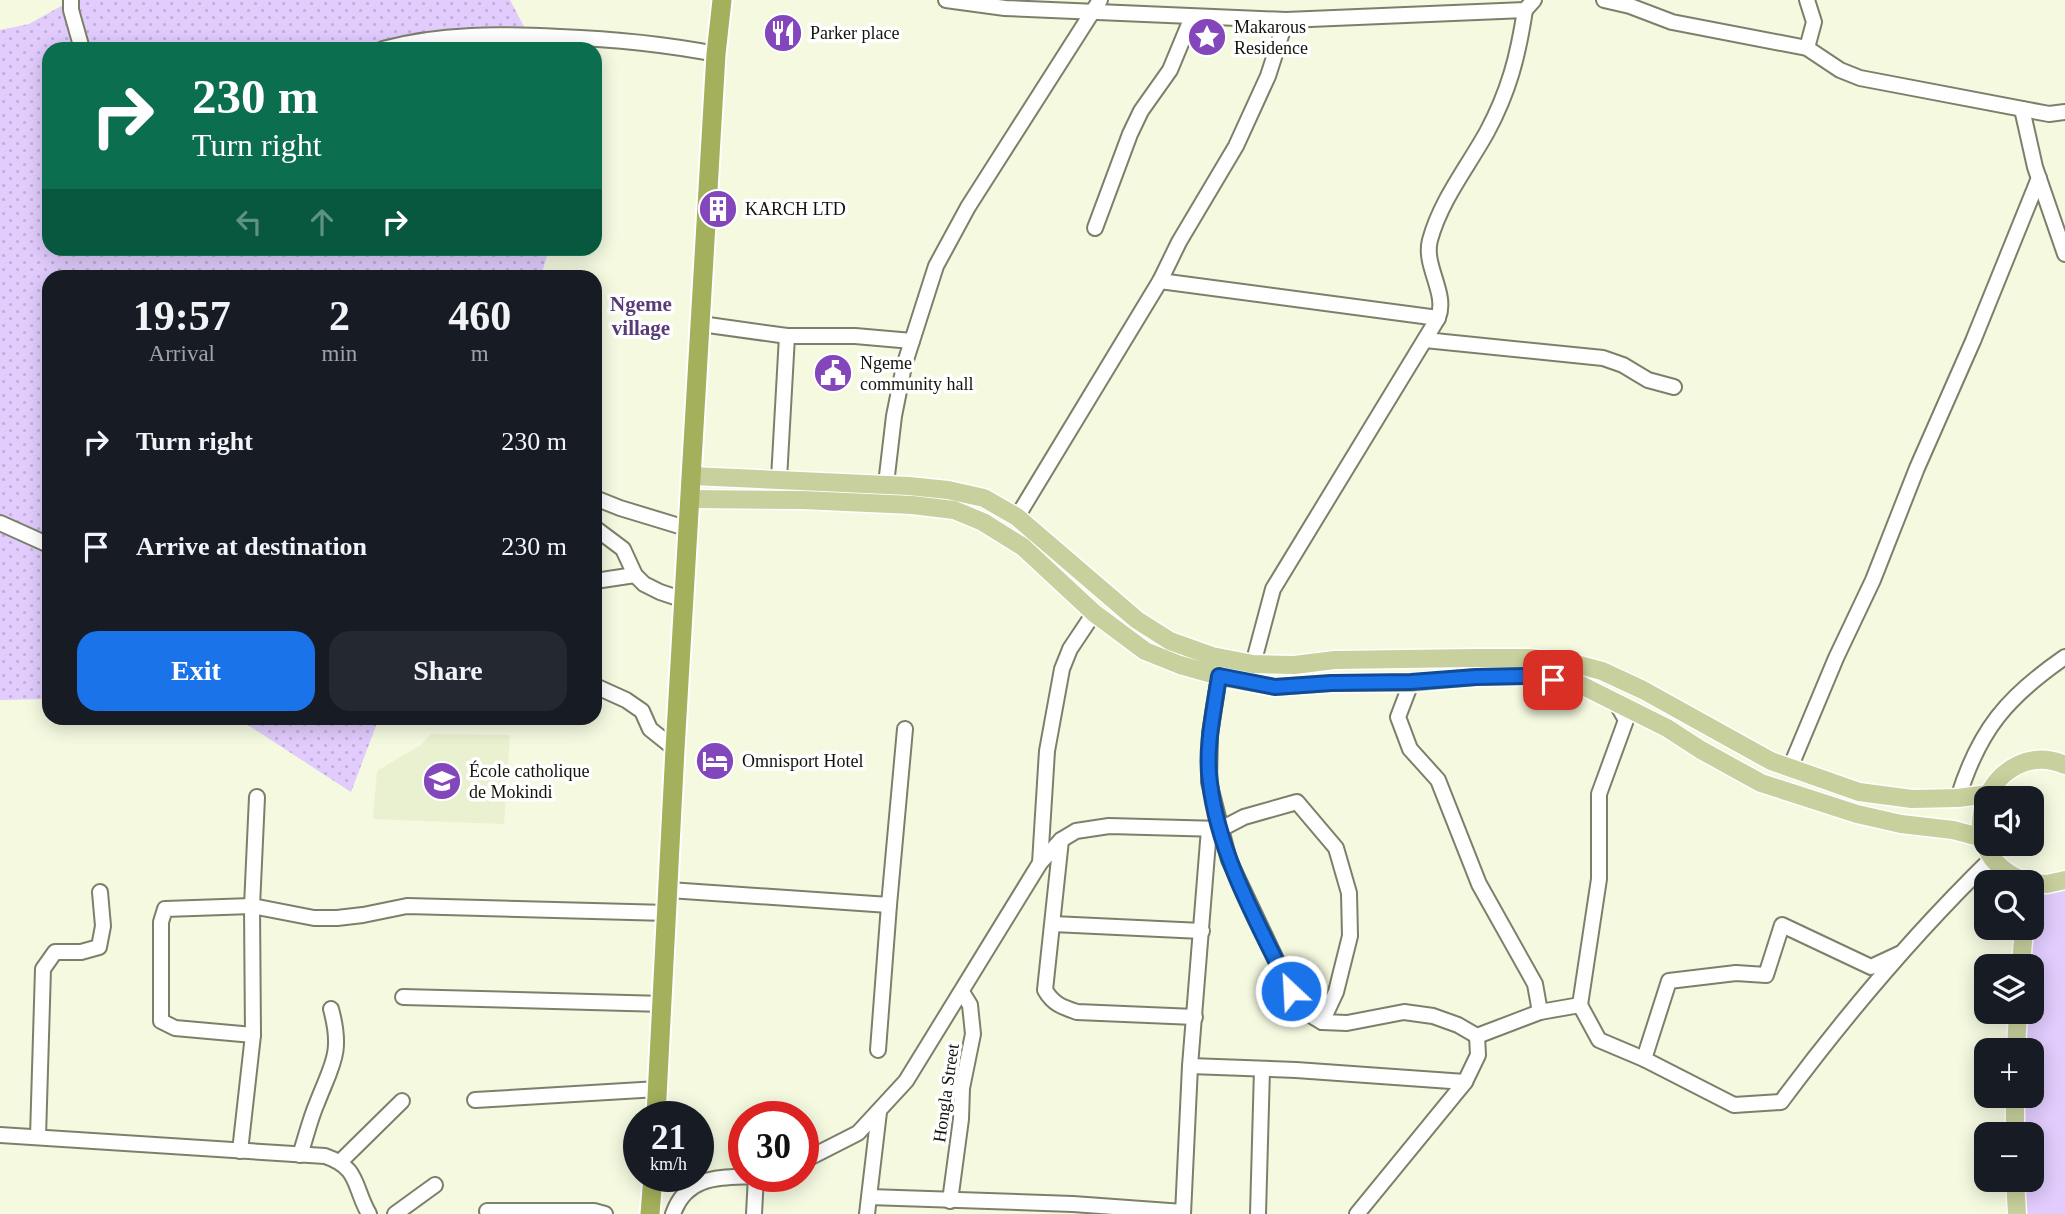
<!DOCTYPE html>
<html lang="en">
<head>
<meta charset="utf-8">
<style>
  :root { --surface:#171b24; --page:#242831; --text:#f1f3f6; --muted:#9ea1a6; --accent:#1a73e8 }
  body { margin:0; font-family:"Times New Roman",serif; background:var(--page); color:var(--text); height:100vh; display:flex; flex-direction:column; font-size:26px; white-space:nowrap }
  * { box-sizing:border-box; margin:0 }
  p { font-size:23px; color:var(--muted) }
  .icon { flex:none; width:38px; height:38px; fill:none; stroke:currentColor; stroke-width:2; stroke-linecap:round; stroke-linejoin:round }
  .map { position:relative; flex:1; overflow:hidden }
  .side { position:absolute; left:42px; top:270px; width:560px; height:455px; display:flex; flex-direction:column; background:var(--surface); border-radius:21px; box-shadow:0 4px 18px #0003 }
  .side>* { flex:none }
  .banner { position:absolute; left:42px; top:42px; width:560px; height:214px; border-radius:21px; box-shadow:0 4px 18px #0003; background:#0b6e4f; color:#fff; overflow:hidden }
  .tools { position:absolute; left:1974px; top:786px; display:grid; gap:14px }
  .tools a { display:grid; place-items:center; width:70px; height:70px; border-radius:14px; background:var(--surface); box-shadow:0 4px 18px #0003; font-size:35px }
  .speed { position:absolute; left:623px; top:1101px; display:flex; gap:14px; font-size:35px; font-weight:700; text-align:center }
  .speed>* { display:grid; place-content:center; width:91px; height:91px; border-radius:50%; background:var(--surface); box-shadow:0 4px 18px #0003; line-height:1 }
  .speed small { font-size:18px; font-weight:400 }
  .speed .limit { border:10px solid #d22; background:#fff; color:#111 }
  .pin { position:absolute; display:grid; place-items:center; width:60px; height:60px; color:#fff; margin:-30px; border-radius:14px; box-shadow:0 4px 10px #0006 }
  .me { position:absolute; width:77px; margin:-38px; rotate:335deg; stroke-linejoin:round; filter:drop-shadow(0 0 5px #0008) }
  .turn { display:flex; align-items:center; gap:24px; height:147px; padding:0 35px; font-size:32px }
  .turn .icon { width:91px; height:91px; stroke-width:2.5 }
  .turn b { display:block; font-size:49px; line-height:60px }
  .lanes { display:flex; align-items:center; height:66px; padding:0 35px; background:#0003; justify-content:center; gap:35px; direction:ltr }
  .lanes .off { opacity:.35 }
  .eta { display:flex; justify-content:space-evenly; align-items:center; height:119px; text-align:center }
  .eta b { font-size:42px; font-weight:800; line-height:49px }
  .button { display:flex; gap:14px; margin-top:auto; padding:14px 35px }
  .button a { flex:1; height:80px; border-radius:21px; background:var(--accent); color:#fff; font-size:28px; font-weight:800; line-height:80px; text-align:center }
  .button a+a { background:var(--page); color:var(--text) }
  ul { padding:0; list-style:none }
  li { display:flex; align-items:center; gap:21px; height:105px; padding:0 35px }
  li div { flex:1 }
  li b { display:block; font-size:26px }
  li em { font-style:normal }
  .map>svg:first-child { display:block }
  .built { fill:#eaf1d0 }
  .grass { fill:url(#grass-dots) }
  .pitch { fill:#e1ccfd }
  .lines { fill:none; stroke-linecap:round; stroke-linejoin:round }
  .minor-casing { stroke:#7c806a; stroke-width:18 }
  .major-casing { stroke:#fff; stroke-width:21 }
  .highway-casing { stroke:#fff; stroke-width:23 }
  .minor { stroke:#fff; stroke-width:14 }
  .major { stroke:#c8d09d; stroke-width:18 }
  .highway { stroke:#a4b05b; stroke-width:19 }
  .route-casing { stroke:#114b97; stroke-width:18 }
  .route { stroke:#1a73e8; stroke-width:12 }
  .labels { text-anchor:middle; stroke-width:7; stroke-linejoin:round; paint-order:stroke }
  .poi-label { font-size:18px; fill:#12130b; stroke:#fff; text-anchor:start }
  .street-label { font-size:18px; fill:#12130b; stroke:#fff }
  .quarter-label { font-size:21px; font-weight:bold; fill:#583b77; stroke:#fff }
</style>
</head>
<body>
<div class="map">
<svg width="2065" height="1214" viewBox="0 0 2065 1214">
  <defs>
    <pattern id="grass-dots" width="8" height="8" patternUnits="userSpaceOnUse" patternTransform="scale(1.75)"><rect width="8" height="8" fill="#e1ccfd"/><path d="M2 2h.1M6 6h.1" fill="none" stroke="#c0aed8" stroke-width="1.8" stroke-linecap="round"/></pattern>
  </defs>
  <rect width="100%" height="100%" fill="#f4f9e0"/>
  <path class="built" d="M431,734l79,1 -6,89 -131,-5 4,-48 44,-26z"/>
  <g class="grass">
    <path d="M72,0h438l26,49h-487v199l500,1 -8,27h-492v423l-49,1v-670l29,-6z"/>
    <path d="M237,718h142l-28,74z"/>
  </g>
  <path class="pitch" d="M2065,885v329h-41l-4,-34h12v-46h-17v-38h17v-46h-16l1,-38h15v-46h-10l10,-38 2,-39z"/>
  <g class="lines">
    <g class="minor-casing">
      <g id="minor">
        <path d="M71,0v10l11,39"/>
        <path d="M946,0l59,8 281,12 239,-10 9,-10"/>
        <path d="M1604,0l26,6 42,16 135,26 33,22 20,8 189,36 16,-2"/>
        <path d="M1807,48l7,-26 -7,-22"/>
        <path d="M383,49c57,-16 118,-15 177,-12 53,2 104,7 156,17"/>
        <path d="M2022,109l13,58 30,87"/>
        <path d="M1095,228l35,-94 11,-23 29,-41 22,-53"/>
        <path d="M1160,281l278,37"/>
        <path d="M701,324l86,12h68l57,5"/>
        <path d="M1425,340l178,18 20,7 25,15 26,7"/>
        <path d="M779,479l8,-143"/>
        <path d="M886,484l8,-68 10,-50 32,-100 32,-59 132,-207"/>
        <path d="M595,498l25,10 69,21"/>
        <path d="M1017,517l143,-236 19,-39 57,-96 32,-70 18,-56"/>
        <path d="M0,523l49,22"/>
        <path d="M595,528l28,21 12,26 9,9 16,8 24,8"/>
        <path d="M595,581l40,-6"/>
        <path d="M1253,664l20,-75 165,-271c10,-25 -15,-52 -8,-78 11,-40 37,-72 57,-108 22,-41 31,-76 38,-122"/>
        <path d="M1219,676l-9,58 -1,48 12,47 8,31 62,131 14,21 17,10 25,1 57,-11 29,4 25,9 19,11"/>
        <path d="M1411,683l-13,34 12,32 28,31 41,104 56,100 5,28"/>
        <path d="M595,686l31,14 16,11 8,18 25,20"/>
        <path d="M1790,768l46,-110 37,-78 44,-112 56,-127 66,-163"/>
        <path d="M1958,798c21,-68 49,-101 107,-141"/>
        <path d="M1061,840l-16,150c8,14 17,17 32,22l118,5"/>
        <path d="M1040,863l7,-112 15,-82 8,-20 24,-36"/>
        <path d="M669,890l220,15 16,-176"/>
        <path d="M1053,924l149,7"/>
        <path d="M1901,953l-30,14 -89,-42 -16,50 -30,-2 -67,8 -25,78 90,46 47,-3c64,-86 134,-169 211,-244"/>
        <path d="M403,997l261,7"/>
        <path d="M1580,1005l19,-126v-85l27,-74 -11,-19"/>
        <path d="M253,1035l-78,-7 -14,-7v-99l4,-13 87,-3 62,12h23l26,-3 44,-9 261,7"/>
        <path d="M1477,1036l63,-24 40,-7 19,35 45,19"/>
        <path d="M878,1050l11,-145"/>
        <path d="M1190,1066l106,4 169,12"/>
        <path d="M475,1100l183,-11"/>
        <path d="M0,1135l325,21c35,12 28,30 44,58"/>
        <path d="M38,1137l5,-168 12,-17h26l18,-5 4,-21 -3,-34"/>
        <path d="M240,1151l13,-116 -1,-129 5,-109"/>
        <path d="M300,1155c6,-18 10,-36 17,-52 15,-39 26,-50 14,-94"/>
        <path d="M341,1161l61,-60"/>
        <path d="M803,1161l55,-28 48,-52 134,-218 21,-23 15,-9 33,-5 112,3 23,-12 53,-15 39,46 13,45 1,43 -14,56 -14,30"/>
        <path d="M869,1197l204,7 110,8"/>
        <path d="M950,1201l11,-82 1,-31 11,-54 -3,-29 -8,-13"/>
        <path d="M487,1211h107l11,3"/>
        <path d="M395,1214l40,-29"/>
        <path d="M673,1214c14,-40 48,-36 83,-38"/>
        <path d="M754,1214l2,-38"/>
        <path d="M867,1214l12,-102"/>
        <path d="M1183,1214l7,-148 19,-237"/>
        <path d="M1258,1214l4,-145"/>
        <path d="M1357,1214l108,-132 13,-27 -1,-19"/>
      </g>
    </g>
    <g class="major-casing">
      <g id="major">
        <path d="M692,476l217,10 39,4 36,8 33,19 120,103 33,21 42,15 41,8 41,1 41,-5 139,-2h56l42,5 30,8 41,19 128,71 88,31 53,7 46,-1 30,-4"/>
        <path d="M691,499l111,1 110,5 42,5 29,12 40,25 71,66 51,38 35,14 50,14 45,8 56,-4h80l65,-6 53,-1 48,7 90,45 34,22 60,33 96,31 44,10 52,6 30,8"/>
        <path d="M2027,882c-89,-32 -33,-148 38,-117"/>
        <path d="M2032,883l15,1 18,-4"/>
        <path d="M2021,966l3,-38"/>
        <path d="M2016,1050l2,-38"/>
        <path d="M2015,1134v-38"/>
        <path d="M2015,1180l2,34"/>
      </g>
    </g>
    <g class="highway-casing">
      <g id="highway">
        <path d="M656,1116l19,-367 41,-695 6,-54"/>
        <path d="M650,1214l3,-38"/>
      </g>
    </g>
    <use href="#minor" class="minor"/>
    <use href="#major" class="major"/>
    <use href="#highway" class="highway"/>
  </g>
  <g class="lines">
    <g class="route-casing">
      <path id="route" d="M1291,991c-32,-66 -72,-134 -81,-208 -5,-35 4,-72 9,-107l56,11 56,-4 80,-1 65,-5 53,-1 24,4"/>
    </g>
    <use href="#route" class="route"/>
  </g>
  <defs>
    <g id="restaurant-disc" transform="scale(2.0125)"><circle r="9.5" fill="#8346bb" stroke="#fff"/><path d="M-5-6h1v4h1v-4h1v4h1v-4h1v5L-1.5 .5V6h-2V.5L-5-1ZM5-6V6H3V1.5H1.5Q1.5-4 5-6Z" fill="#fff"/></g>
    <g id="sight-disc" transform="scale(2.0125)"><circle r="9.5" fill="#8346bb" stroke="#fff"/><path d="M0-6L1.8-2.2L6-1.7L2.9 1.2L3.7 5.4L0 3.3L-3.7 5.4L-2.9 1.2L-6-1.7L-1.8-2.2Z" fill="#fff"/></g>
    <g id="building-disc" transform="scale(2.0125)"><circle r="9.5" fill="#8346bb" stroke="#fff"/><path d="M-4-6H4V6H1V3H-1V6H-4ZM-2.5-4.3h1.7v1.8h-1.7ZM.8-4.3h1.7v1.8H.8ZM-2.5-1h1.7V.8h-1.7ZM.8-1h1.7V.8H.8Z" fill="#fff"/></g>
    <g id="civic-disc" transform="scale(2.0125)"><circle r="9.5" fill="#8346bb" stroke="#fff"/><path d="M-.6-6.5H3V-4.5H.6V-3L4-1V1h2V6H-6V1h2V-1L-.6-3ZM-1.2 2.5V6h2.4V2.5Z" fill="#fff"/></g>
    <g id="hotel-disc" transform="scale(2.0125)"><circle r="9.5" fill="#8346bb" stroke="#fff"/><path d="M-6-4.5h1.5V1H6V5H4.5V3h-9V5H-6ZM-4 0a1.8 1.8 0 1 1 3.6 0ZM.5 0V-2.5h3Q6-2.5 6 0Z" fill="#fff"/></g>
    <g id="school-disc" transform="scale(2.0125)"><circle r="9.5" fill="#8346bb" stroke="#fff"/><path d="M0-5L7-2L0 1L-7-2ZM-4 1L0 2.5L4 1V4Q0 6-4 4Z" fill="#fff"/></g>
  </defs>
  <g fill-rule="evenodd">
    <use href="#restaurant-disc" x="783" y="33"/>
    <use href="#sight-disc" x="1207" y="37"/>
    <use href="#building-disc" x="718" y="209"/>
    <use href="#civic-disc" x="833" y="373"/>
    <use href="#hotel-disc" x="715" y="761"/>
    <use href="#school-disc" x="442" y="781"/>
  </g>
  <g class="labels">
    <g class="poi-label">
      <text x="1234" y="33">Makarous<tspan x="1234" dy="21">Residence</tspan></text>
      <text x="810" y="39">Parker place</text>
      <text x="745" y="215">KARCH LTD</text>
      <text x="860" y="369">Ngeme<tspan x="860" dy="21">community hall</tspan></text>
      <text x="742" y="767">Omnisport Hotel</text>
      <text x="469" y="777">École catholique<tspan x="469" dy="21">de Mokindi</tspan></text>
    </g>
    <g class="street-label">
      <text transform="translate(946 1093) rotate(-82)" y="6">Hongla Street</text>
    </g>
    <g class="quarter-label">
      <text x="641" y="311">Ngeme<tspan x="641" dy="24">village</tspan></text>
    </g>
  </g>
</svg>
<div class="tools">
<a><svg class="icon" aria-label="sound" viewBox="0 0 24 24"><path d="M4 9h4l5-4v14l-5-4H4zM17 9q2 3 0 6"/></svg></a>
<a><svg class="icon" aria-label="search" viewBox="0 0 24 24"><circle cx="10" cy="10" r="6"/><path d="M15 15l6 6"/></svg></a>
<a><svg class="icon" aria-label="layers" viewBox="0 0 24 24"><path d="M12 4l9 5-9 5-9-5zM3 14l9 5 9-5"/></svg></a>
<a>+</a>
<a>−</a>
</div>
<div class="speed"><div>21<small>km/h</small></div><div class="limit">30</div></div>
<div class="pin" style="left:1553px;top:680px;background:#d93025"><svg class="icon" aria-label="arrive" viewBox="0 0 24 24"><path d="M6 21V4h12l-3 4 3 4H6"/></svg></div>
<svg class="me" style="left:1291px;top:991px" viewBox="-20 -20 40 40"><circle r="17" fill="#1a73e8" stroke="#fff" stroke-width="3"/><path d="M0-11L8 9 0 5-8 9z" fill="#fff"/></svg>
<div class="banner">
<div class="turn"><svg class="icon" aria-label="right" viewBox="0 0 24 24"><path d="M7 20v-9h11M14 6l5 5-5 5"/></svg><div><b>230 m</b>Turn right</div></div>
<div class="lanes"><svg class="icon off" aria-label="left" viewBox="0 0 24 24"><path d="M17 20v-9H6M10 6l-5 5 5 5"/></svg><svg class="icon off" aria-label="ahead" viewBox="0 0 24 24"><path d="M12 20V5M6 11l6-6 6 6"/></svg><svg class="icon" aria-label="right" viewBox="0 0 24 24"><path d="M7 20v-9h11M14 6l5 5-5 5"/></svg></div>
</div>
<section class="side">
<div class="eta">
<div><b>19:57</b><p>Arrival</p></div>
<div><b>2</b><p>min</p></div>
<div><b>460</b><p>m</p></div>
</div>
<ul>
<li><svg class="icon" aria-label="right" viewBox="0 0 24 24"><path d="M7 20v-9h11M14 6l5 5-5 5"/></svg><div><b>Turn right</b></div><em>230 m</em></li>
<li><svg class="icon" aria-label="arrive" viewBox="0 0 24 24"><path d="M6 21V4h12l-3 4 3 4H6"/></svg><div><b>Arrive at destination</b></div><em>230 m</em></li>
</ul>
<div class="button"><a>Exit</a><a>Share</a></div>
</section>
</div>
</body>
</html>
